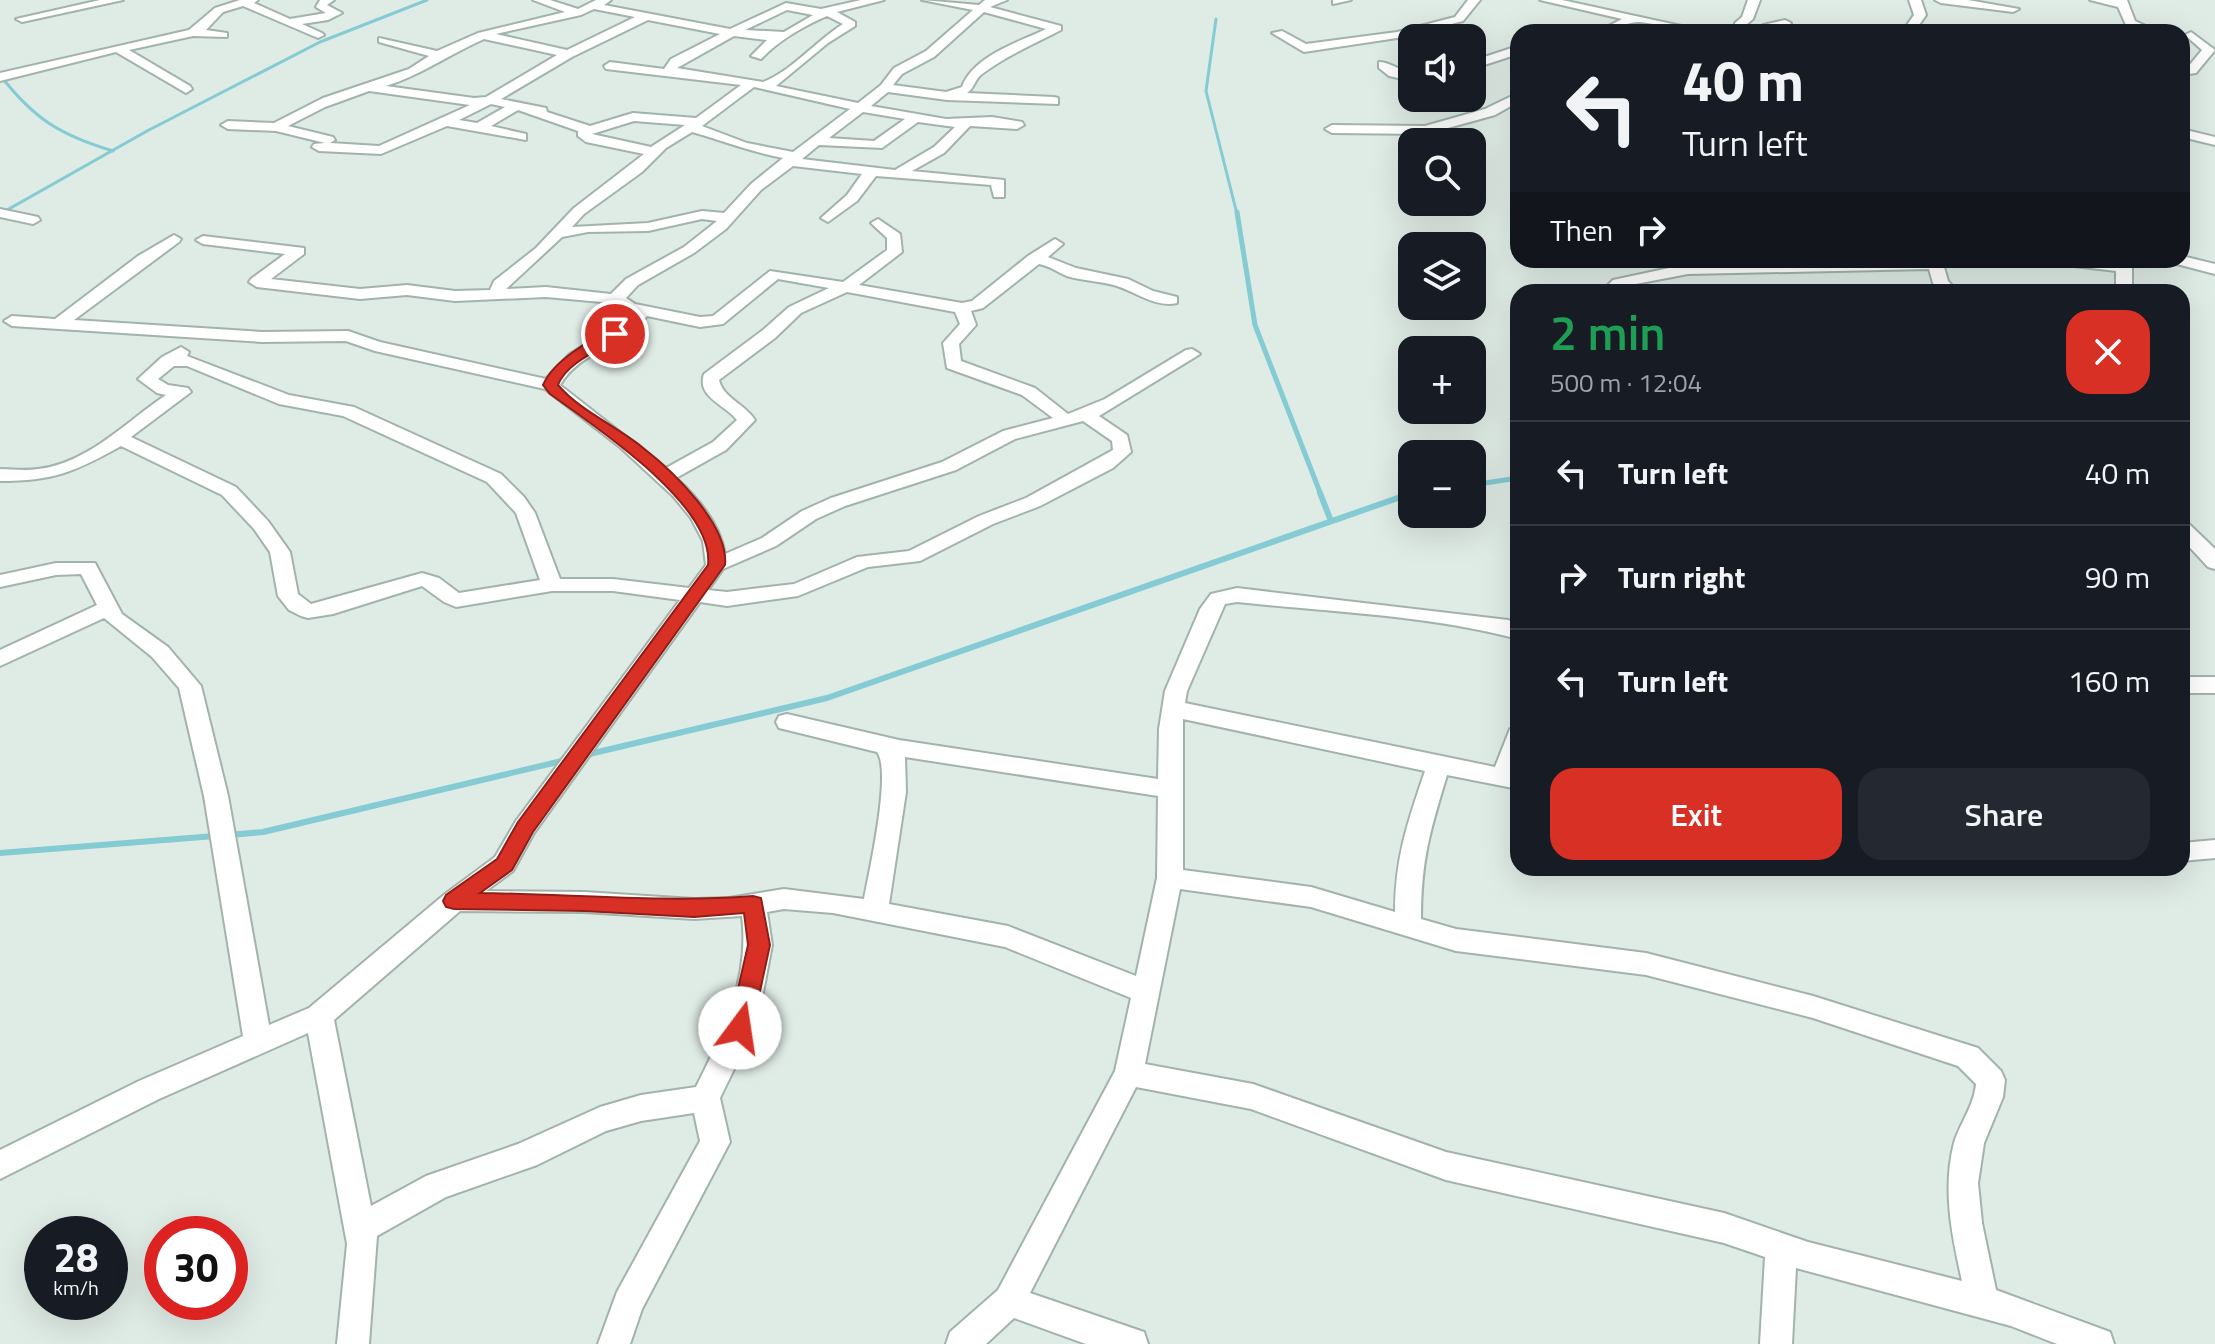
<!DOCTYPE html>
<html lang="en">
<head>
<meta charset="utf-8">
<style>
  :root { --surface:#171b24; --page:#242831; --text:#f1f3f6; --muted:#9ea1a6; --line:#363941; --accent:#d93025 }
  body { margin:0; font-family:"Titillium Web",sans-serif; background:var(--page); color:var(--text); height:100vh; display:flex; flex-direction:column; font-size:30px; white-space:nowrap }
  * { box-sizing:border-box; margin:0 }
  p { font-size:26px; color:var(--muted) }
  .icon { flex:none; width:44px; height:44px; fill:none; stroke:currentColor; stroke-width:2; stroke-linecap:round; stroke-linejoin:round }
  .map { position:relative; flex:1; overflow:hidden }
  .drawer { position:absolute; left:1510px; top:284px; width:680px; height:592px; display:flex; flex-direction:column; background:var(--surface); border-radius:24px; box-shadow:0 8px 32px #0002 }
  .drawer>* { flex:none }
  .hud { position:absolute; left:1510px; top:24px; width:680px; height:244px; border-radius:24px; box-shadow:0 8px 32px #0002; background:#171b24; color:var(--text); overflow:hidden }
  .buttons { position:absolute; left:1398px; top:24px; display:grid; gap:16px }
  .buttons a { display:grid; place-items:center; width:88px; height:88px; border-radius:16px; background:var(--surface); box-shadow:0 8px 32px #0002; font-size:40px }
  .speed { position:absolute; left:24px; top:1216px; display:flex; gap:16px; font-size:40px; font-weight:700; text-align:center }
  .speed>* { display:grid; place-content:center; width:104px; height:104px; border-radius:50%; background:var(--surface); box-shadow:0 8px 32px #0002; line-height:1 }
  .speed small { font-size:20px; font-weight:400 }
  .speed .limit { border:12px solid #d22; background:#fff; color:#111 }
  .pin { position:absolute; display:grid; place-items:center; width:68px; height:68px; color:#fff; margin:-34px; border:4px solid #fff; border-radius:50%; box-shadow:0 2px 8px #0007 }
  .me { position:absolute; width:88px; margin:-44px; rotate:14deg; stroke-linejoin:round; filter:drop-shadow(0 0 6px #0008) }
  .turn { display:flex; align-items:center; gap:28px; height:168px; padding:0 40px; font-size:36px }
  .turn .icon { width:104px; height:104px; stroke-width:2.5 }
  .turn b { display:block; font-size:56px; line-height:68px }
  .then { display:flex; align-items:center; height:76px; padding:0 40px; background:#0003; gap:16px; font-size:30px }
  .round { display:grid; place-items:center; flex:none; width:84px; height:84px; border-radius:24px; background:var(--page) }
  .overview { display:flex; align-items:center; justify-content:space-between; height:136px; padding:0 40px }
  h1 { font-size:48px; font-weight:600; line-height:60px; color:#1e9e55 }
  .button { display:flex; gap:16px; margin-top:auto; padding:16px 40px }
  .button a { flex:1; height:92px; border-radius:24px; background:var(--accent); color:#fff; font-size:32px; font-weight:600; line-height:92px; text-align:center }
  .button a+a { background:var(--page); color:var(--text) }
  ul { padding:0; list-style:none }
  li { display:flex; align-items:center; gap:24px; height:104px; padding:0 40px; border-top:2px solid var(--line) }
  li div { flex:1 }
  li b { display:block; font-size:30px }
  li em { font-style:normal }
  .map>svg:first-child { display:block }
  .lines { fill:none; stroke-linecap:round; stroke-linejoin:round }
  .stream-far2 { stroke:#84cbd3; stroke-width:3 }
  .stream-far1 { stroke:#84cbd3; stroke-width:5 }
  .stream { stroke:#84cbd3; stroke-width:6 }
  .minor-casing { stroke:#a2b3ac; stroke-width:4 }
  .minor { fill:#fff; fill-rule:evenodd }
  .route { fill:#d93025; stroke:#8d1f18; stroke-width:2 }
</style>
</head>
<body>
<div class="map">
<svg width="2215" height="1344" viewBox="0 0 2215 1344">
  <rect width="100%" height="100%" fill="#dfebe5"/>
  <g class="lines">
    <g class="stream-far2">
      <path d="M1216,19l-10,72 31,123"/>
      <path d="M0,75c34,44 60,60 113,76"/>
      <path d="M0,214l147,-83 173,-89 107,-42"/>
    </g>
    <g class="stream-far1">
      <path d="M1237,212l18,113 66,170"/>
      <path d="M0,214l3,-2"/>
      <path d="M1472,485l46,-7"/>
      <path d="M1407,495l5,-2"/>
    </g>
    <g class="stream">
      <path d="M1320,493l11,28"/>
      <path d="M585,755l242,-57 585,-205"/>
      <path d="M230,835l33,-3 303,-72"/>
      <path d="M0,853l215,-17"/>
    </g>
    <g class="minor-casing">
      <g id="minor">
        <path d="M100,0h23l-101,22 -6,-3z"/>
        <path d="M240,0h18l-4,3 36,16 36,-6 -10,-6 4,-7h14l-7,5 15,8 -14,7 -26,4 20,9 2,2 -6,3 -75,-32 -20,6 -17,18 21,3v4l-34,-1 -64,14 61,36 2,3 -6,4 -70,-41 -116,29v-8l189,-43 26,-22z"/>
        <path d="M533,0h17l28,9 18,-9h15l-7,5 126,24 56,-26 35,6 40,-9h23l-47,12 18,10v4l-27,17 -52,43 82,17 23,-18 13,-17 32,-17 47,-41 -51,-10 57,5 6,-5h22l-17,7 71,19v4c-27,14 -55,26 -79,44 -8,6 -7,14 -15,19l87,4 4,1v6l-111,-4 -59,-8 -17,14 75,13 46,-2 30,5 2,3 -7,4 -47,-3 -26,27 -32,18 92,9v17h-10l-3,-12 -115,-9 -19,25 -29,21 -7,-4 26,-23 15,-21 -69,-8 -32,24 -35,39 -32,24 -56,32 -12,13 9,6 65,13 13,-1 57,-45 73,11 44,-32v-12l-16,-15 7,-4 22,15 2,18 -43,33 103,18 10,-2 56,-45 27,-17 8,5 -15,13 28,11 52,11 25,12 24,6v6c-21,5 -41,-11 -60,-17 -16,-5 -34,-5 -50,-10 -10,-4 -17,-10 -28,-12l-56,44 -12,3 5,14 -17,19 2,17 74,27 33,26 37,-15 81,-49 6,-1 8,5 -101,62 28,19 4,17 -18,16 -73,38 -47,18 -73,37 -52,6 -70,29 -71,10 -27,-4 -166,231 -21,38 -27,20 98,1 110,7 35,-1 55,-9 80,10c5,-27 28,-128 13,-147l-98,-24 -3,-6 3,-6 8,-2 112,26 259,39 1,-50 6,-38 35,-82 11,-15 26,-6 271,32 10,4v15c-90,-24 -188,-27 -281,-37l-12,2 -38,87 -2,12 310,64 15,-38 8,-2v62l-71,-14c-17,56 -26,85 -26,144l35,10 190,24 167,43 165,52 23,23 4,9 -2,17 -19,46 -6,40 4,40 14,67 114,42 4,12h-57l-46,-18 -215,-58 -4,76h-32l5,-87 -41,-14 -278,-63 -195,-71 -115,-22 -106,206 114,39 4,12h-62l-72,-26 -28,26h-40l4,-12 48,-42 117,-219 16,-73 -126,-51 -172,-34 -49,-4 -17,3 5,33 -10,53 -8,30 -34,70 10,44 -88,167 -12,35h-32l19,-52 83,-151 -6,-28 -53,8 -35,10 -69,34 -91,32 -69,39 -8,108h-32l10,-100 -39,-211 -149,66 -159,80v-29l139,-69 104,-45 -39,-240 -25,-108 -27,-31 -48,-39 -104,48v-16l97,-45 -16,-31 -25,1 -56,12v-12l56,-12h39l27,51 46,33 33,39 27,110 41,229 40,-17 136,-114 50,-37 21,-36 164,-221 -67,-9h-61l-96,16 -12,-5 -22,-16 -89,28 -25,4 -7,-2 -12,-6 -11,-14 -8,-44 -16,-23 -32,-34 -101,-49c-47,26 -67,35 -121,35v-12c12,0 25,2 38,0 49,-5 89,-48 128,-74l-9,-2 -19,-14 24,-22 19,-10 8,5 -2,4 102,39 65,12 147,67 23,23 11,16 25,66h53l76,9 17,-23 -3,-24 -12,-23 -18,-22 -52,-48 -76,-59 -170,-38 -29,-10 -84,1 -250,-16 -8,-5 8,-5 43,3 83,-63 36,-21 7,4 -2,3 -105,78 188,12 86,-1 32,11 166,37 24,-25 61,-38 -18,-13 -67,-6 -91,4 -48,-6 -47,4 -103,-12 -8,-5 2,-3 34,-25 -82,-10 -7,-4 7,-4 101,12v6l-33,25 89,10 47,-4 48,6 35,-1 4,-9 42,-33 38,-40 70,-54 -58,-12 -8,-6v-5l-60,-21 -27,16 35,8v6l-79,-14 -66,28 -62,-3 -7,-4 2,-3 11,-1 -49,-12 -48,-2 -7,-4 7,-4 46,2 49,-25 86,-29 20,-13 -50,-14v-4l58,13 41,-18 87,-21zM594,9l41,8 -68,33 -71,-16 85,-19zM787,10l26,5 -29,17 -39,-2zM984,12l62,17c-27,13 -73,27 -84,58l-16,5 -53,-7 9,-11 32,-17zM827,16l16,8c-27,17 -51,47 -80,58l-86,-14 57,-32 33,4 -16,16 10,3c18,-19 43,-33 66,-43zM648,20l72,14 -49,25 -7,10 -54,-7 -6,4 2,3 135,16 -45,33 -63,-5 -43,13 -43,-14 -1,-4 -45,-9 71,-42zM484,39l73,16 -71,42 -12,1 -88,-12c35,-11 64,-32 98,-47zM754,87l96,22 -57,43 -46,-9 -45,-17zM369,91l101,14 -91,41 -49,-3 5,-3 -2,-3 -45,-11 37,-19zM491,104l14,3 -28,16 -18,-3zM863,112l42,7 -31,22 -45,-3zM634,121l51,4 -34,22 -59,-13zM918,122l37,5 -21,20 -39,23 -93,-11 17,-14 63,3zM692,132c32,9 59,20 91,26l-32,26 -27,29 -22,-2 -54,12 -76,4 12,-13 58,-42 24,-24zM702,219l15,2 -33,26 -58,32 -15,15 -65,-7 -40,2 56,-52 26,-5 60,-1zM778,279l51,9 -40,19 -26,23 -59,44c-8,23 22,31 33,46l-24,22 -47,26 -106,-83c20,-34 64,-39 87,-69l53,11 23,-3zM847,292l108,20 5,12 -17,19 4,25 75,27 31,23 -50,13 -61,31 -111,36 -29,13 -40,27 -37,16c-5,-30 -27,-56 -49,-76l50,-28 29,-30c-10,-16 -32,-22 -36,-40l56,-42 26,-25zM174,366h13l92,38 64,12 144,66 29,31 24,67 -81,13 -20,-15 -17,-5 -111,31 -13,-10 -8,-42 -22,-31 -32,-34 -105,-50 60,-45 -3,-4 -20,-3 -10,-6zM1083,421l29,20 1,9 -87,48 -47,18 -70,35 -52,6 -63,27 -67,8 -19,-2 15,-21 53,-23 40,-27 29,-13 111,-36 59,-31zM1183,719l242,52c-17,50 -30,87 -30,141l-84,-25 -128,-17zM905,757l253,39 -1,82 -21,98 -128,-50 -119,-22 17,-112zM1180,889l131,18 145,44 190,24 167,43 145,48 18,18c-2,22 -16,39 -22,59 -12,46 -2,93 8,138l-154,-39 -84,-29 -278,-61 -193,-68 -108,-20zM460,911l124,1 110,7 48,-3c8,62 -19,117 -46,171l-55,8 -41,12 -82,37 -92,32 -55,30 -37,-186z"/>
        <path d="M1333,0h18l-18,4z"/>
        <path d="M1468,0h12l-17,21 -66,17 -93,14 -32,-19 10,-2 24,13 91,-12 58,-15z"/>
        <path d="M1540,0h22l147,32c-24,0 -46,-7 -69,-10 -13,-1 -27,10 -43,10l25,-13z"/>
        <path d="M1748,0h12l-7,19 -6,5 1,8h-12l-1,-9 7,-6z"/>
        <path d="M1909,0h12l5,15 -12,17h-12l12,-17z"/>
        <path d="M1935,0h33l51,9 -6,3 -72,-9z"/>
        <path d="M2090,0h37l8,21 24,11h-16l-17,-7 -8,-18z"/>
        <path d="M1785,20l6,3 -2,2 -32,7 6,-7z"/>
        <path d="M2071,28l9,4h-14z"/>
        <path d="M2191,32l24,18 -19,23 -14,2v-8h6l14,-17 -17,-15z"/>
        <path d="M1518,46v8l-46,15v-8z"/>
        <path d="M1379,62c8,-1 22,9 33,11v8l-23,-5 -10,-8z"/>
        <path d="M1518,93v9l-23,13 -69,19 -94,-1 -7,-4 7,-4 93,1 60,-17z"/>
        <path d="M2182,129l33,8v8l-33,-8z"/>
        <path d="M0,209l38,8 2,3 -7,4 -33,-7z"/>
        <path d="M2182,256l33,8v10l-42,-11 -3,-3h12z"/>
        <path d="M1942,260l6,21 10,11h-17l-8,-9 -4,-14 -241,5 -63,12 5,6h-17l-6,-6 6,-6 75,-16z"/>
        <path d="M2057,260l50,3 25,-3v32h-16v-21l-51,-6z"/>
        <path d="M2182,522l7,2 26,25v20l-7,-2 -26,-28z"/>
        <rect x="2182" y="677" width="33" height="16"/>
        <path d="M2215,840v18l-33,3v-18z"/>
      </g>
    </g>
    <use href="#minor" class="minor"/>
  </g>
  <path class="route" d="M615,330l5,1v6c-19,12 -54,26 -62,48 21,25 58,41 84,62 31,24 87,78 83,118l-192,267 -21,38 -32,23c91,1 183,10 273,3l8,2 9,47 -18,83 -3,7 -9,3 -8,-3 -3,-7 19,-83 -4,-32 -50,4 -110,-6 -130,-2 -8,-2 -3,-6 3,-6 51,-36 21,-37 190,-257c7,-60 -114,-139 -158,-171l-7,-9c10,-24 48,-47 72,-55z"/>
</svg>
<div class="buttons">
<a><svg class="icon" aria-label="sound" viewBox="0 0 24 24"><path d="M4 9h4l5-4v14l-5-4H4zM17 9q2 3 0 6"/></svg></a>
<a><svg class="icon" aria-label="search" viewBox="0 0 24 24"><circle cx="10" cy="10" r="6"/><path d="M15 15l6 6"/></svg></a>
<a><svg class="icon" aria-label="layers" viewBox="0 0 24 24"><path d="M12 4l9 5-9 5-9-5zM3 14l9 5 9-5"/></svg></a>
<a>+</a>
<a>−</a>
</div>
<div class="speed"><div>28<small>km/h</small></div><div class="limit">30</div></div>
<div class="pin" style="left:615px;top:334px;background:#d93025"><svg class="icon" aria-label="arrive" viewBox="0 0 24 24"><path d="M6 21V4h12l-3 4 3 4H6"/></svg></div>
<svg class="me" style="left:740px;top:1028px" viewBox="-20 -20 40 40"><circle r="19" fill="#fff"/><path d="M0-13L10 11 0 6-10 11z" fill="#d93025"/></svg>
<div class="hud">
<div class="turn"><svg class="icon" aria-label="left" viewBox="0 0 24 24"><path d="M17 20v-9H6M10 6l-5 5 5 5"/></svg><div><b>40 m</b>Turn left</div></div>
<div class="then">Then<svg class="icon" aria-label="right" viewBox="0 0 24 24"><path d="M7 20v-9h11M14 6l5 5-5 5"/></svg></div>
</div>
<section class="drawer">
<div class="overview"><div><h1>2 min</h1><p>500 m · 12:04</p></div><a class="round" style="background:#d93025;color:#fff"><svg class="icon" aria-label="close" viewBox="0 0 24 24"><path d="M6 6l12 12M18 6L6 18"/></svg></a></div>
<ul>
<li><svg class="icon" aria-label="left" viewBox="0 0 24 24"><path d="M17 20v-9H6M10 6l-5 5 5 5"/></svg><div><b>Turn left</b></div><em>40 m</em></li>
<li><svg class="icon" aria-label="right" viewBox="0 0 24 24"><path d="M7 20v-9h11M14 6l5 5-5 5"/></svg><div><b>Turn right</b></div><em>90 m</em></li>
<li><svg class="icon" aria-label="left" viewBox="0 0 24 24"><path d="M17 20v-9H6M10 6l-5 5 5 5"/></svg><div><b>Turn left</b></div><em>160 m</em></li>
</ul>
<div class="button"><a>Exit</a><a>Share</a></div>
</section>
</div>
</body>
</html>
